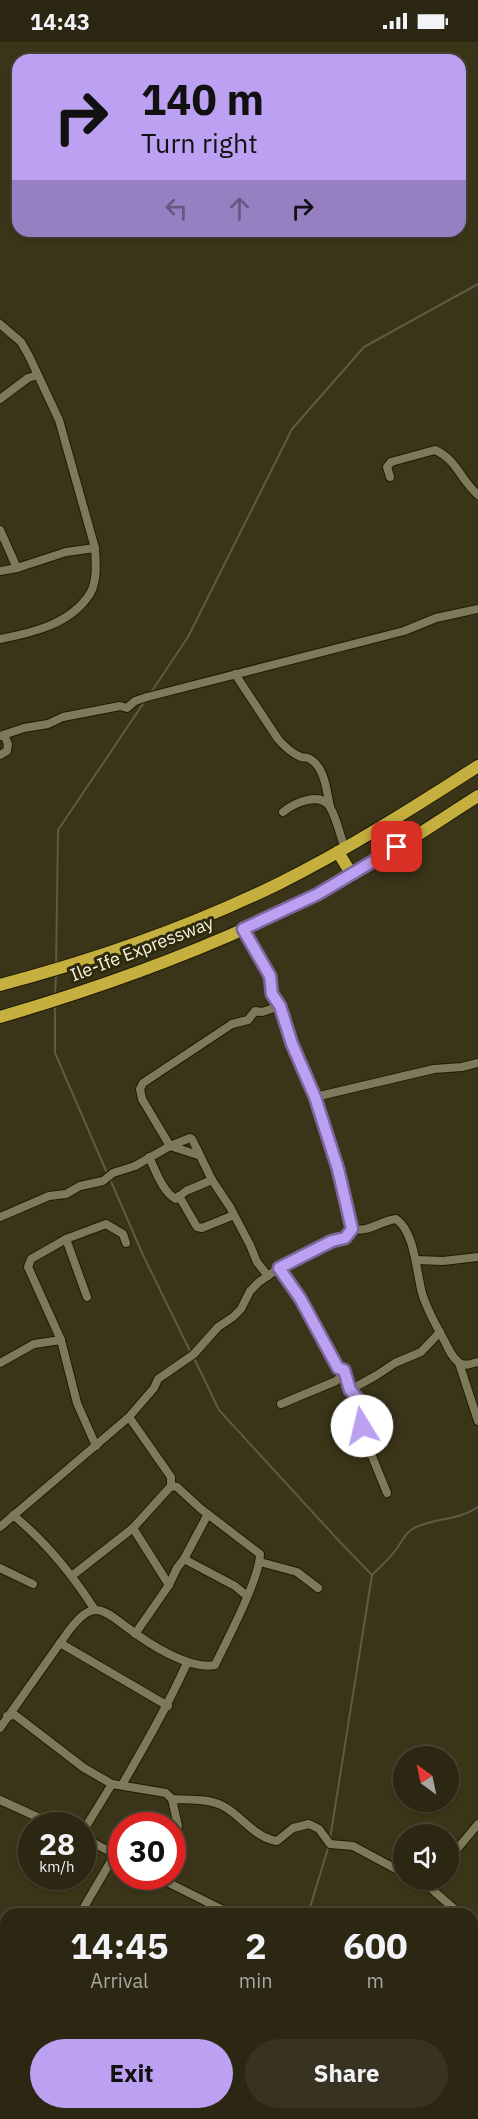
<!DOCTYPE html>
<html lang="en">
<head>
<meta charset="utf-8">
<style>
  :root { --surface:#2c2712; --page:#383320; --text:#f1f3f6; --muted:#a6a59f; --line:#484432; --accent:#bca0f2 }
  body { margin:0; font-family:"IBM Plex Sans",sans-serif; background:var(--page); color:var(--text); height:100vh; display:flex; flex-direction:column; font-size:22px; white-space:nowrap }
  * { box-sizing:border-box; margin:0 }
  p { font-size:20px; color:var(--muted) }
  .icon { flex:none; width:33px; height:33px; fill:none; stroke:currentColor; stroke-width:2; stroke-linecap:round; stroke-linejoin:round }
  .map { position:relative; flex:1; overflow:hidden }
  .details { position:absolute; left:0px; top:1866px; width:478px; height:212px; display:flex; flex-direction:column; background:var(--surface); border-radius:18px 18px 0 0; box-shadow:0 2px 4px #0004,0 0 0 2px var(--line) }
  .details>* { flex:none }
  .guide { position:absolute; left:12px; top:12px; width:454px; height:183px; border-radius:18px; box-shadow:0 2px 4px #0004,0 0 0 2px var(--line); background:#bca0f2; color:#111; overflow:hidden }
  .needle { width:39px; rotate:327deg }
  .tools { position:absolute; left:393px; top:1704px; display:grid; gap:12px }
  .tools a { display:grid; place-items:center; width:66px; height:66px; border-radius:50%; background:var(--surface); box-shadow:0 2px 4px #0004,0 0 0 2px var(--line); font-size:30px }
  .speed { position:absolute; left:18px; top:1770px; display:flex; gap:12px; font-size:30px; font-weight:700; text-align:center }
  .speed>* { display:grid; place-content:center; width:78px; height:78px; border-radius:50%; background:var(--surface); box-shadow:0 2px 4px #0004,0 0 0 2px var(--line); line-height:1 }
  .speed small { font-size:15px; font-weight:400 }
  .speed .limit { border:9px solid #d22; background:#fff; color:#111 }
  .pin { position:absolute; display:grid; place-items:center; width:51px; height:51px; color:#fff; margin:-26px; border-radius:12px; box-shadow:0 3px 9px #0006 }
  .me { position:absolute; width:66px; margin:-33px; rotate:351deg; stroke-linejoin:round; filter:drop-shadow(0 0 4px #0008) }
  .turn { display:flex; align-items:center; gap:21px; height:126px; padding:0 30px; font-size:27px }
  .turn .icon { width:78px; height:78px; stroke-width:2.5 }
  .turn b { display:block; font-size:42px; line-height:51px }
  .lanes { display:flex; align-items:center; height:57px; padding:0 30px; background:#0003; justify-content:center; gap:30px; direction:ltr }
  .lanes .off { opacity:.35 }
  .eta { display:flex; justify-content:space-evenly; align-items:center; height:102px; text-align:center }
  .eta b { font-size:36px; font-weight:700; line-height:42px }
  .cta { display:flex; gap:12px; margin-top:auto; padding:12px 30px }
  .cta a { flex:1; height:69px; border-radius:36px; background:var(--accent); color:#111; font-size:24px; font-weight:700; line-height:69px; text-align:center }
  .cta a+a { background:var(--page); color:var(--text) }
  .status { display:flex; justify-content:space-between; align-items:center; height:42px; padding:0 30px; background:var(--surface); direction:ltr }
  .status svg { height:16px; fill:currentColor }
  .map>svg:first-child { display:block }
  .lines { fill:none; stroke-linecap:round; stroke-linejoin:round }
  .stream { stroke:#5f5a44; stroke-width:2 }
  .minor-casing { stroke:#211b01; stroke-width:10 }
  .highway-casing { stroke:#211b01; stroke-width:14 }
  .minor { stroke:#7f795b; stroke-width:8 }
  .highway { stroke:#c5b03f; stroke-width:12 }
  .route-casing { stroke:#7a689d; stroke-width:15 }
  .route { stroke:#bca0f2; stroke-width:10 }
  .labels { text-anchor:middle; stroke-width:6; stroke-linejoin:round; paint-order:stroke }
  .street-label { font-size:18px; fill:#f7f4e3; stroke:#302a0d }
</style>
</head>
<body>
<div class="status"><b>14:43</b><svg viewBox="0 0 49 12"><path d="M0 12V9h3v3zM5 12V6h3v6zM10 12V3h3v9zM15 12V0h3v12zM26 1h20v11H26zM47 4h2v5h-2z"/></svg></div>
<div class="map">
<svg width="478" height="2077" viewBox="0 0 478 2077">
  <rect width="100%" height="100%" fill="#3a3418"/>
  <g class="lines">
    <g class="stream">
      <path d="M150,652l38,-57 104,-208 72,-82 114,-63"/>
      <path d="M56,924l2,-136 87,-129"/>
      <path d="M55,954l1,-22"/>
      <path d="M55,962v49l52,120"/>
      <path d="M110,1137l33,76 48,98"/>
      <path d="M194,1316l25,52 121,132 32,33"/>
      <path d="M330,1797l42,-264c8,-8 16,-15 23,-24 7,-9 10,-19 21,-24 21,-9 43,-7 62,-20"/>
      <path d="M308,1872l21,-69"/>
      <path d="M178,2077l4,-5"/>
    </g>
    <g class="minor-casing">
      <g id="minor">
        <path d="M0,282l21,18 8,14 30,64 36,128c1,16 3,37 -8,50 -20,27 -56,35 -87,41"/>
        <path d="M0,357l28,-21 10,-3"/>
        <path d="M390,435l-3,-10 4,-5 44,-12c22,10 25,29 43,45"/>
        <path d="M0,488l17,38 49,-16 29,-4"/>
        <path d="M0,529l17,-3"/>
        <path d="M235,632l43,65c6,7 13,14 23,18 3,1 6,0 9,2 15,8 17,34 20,48"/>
        <path d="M0,694l24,-8 24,-4 15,-7 57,-11 7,2 8,-7 12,-4 257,-66 32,-13 42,-9"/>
        <path d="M0,713l7,-4 1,-7 -4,-9"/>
        <path d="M283,770c11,-9 37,-21 47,-5 7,12 10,29 15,41"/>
        <path d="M243,887l27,47 2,18 8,12 12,38 23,53 23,72 14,60"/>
        <path d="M315,1055l119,-28 28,-2 16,-4"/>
        <path d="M198,1113l-28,-9 -28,-47 -2,-10 3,-6 89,-59 16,-4 7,-9 7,1 18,-6"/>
        <path d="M149,1115c6,12 14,36 27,42l10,-8 26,-11"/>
        <path d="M179,1154l18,31 5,1 32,-13"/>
        <path d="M0,1175l49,-21 17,-2 14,-8 23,-5 10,-8 22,-7 35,-20 20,-8 2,1 20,41 18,27 20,38 7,17 11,14"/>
        <path d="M352,1187c16,4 28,-8 44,-10 19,13 20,52 26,74 5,17 14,32 22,47 4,7 8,19 16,23 5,4 12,0 18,-1"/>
        <path d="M66,1197l21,58"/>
        <path d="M416,1218l27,1 35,-4"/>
        <path d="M279,1226l21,30 38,70 5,2 7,20 7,8 7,17 -2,11 1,8 24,59"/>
        <path d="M0,1321l34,-19 27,-4"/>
        <path d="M459,1321l19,58"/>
        <path d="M350,1348l27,-15 18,-12 26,-11 19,-20"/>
        <path d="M281,1362l55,-23 4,-4 3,-7"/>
        <path d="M96,1404l-19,-43 -16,-63 -33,-73 3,-8 35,-20 40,-15 17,10 3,9"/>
        <path d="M13,1473c33,27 59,59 82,95"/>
        <path d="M0,1485l129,-110 25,-29 4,-9 36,-25 24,-27 15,-10 8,-8 9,-18 9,-9 20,-14 53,-27 13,-3 7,-9"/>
        <path d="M133,1486l36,57"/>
        <path d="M184,1517l24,-45"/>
        <path d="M260,1520l37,10 21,16"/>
        <path d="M0,1526l33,16"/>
        <path d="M73,1533l60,-47 38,-42v-9l-42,-60"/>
        <path d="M135,1592l34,-49 8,-17 7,-9 51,27 12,10"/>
        <path d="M60,1601l108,63"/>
        <path d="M7,1674l8,-1 69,53 28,16 54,9 6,6 6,27 -6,9"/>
        <path d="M0,1686l70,-99c6,-7 15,-19 26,-19 11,0 23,12 32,18 21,16 61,42 87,37 12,-25 45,-87 45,-111l-59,-45 -24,-22 -6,-1"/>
        <path d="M122,1743c23,-40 46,-80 65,-122"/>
        <path d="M172,1757c16,1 36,-1 51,7 19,10 32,32 54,35l16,-13 16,-4 10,5 11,15 23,2 43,23 8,2"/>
        <path d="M0,1758l57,26"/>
        <path d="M82,1791l30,-49"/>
        <path d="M82,1795l40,21"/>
        <path d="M448,1818l30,-36"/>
        <path d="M155,1834l76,38"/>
        <path d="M427,1843l33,29"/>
        <path d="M80,1872l35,-60"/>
        <path d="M472,1880l6,3"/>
        <path d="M0,2029l6,-5"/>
        <path d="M0,2040l6,9"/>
        <path d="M472,2047l6,8"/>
        <path d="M22,2072l4,5"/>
        <path d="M374,2077v-5"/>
      </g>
    </g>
    <g class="highway-casing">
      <g id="highway">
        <path d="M338,810l14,23"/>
        <path d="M0,943c95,-25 190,-58 278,-101 70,-35 135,-76 200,-118"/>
        <path d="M0,975c110,-32 216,-71 318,-123 56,-29 108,-65 160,-98"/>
      </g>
    </g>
    <use href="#minor" class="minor"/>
    <use href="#highway" class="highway"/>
  </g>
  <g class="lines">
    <g class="route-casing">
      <path id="route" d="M362,1384l2,-11 -7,-17 -7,-8 -6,-20 -6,-2 -38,-70 -21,-30 53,-27 13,-3 7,-9 -14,-60 -23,-72 -23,-53 -12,-38 -8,-12 -2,-18 -27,-47 75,-35 79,-47"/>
    </g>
    <use href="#route" class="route"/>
  </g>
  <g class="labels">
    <g class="street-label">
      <text transform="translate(142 907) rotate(-21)" y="6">Ile-Ife Expressway</text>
    </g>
  </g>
</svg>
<div class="tools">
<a><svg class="needle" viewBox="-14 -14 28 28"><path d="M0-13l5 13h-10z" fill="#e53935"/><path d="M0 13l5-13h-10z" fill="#a6a59f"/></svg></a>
<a><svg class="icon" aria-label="sound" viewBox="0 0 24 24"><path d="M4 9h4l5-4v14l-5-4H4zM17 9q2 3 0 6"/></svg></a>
</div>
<div class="speed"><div>28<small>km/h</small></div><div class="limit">30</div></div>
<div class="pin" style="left:397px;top:805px;background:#d93025"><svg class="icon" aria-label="arrive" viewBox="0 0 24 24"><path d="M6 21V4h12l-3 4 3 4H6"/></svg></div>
<svg class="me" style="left:362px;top:1384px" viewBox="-20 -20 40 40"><circle r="19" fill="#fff"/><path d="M0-13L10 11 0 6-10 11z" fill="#bca0f2"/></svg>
<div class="guide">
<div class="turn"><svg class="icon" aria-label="right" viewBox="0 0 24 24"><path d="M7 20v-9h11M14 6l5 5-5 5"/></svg><div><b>140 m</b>Turn right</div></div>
<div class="lanes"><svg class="icon off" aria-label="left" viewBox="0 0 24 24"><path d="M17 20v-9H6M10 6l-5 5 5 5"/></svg><svg class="icon off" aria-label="ahead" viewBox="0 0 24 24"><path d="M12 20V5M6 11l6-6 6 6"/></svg><svg class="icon" aria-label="right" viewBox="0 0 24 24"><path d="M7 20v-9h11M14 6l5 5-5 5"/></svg></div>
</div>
<section class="details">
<div class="eta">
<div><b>14:45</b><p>Arrival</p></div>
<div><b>2</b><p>min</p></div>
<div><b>600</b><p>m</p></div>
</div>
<div class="cta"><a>Exit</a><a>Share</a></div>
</section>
</div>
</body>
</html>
